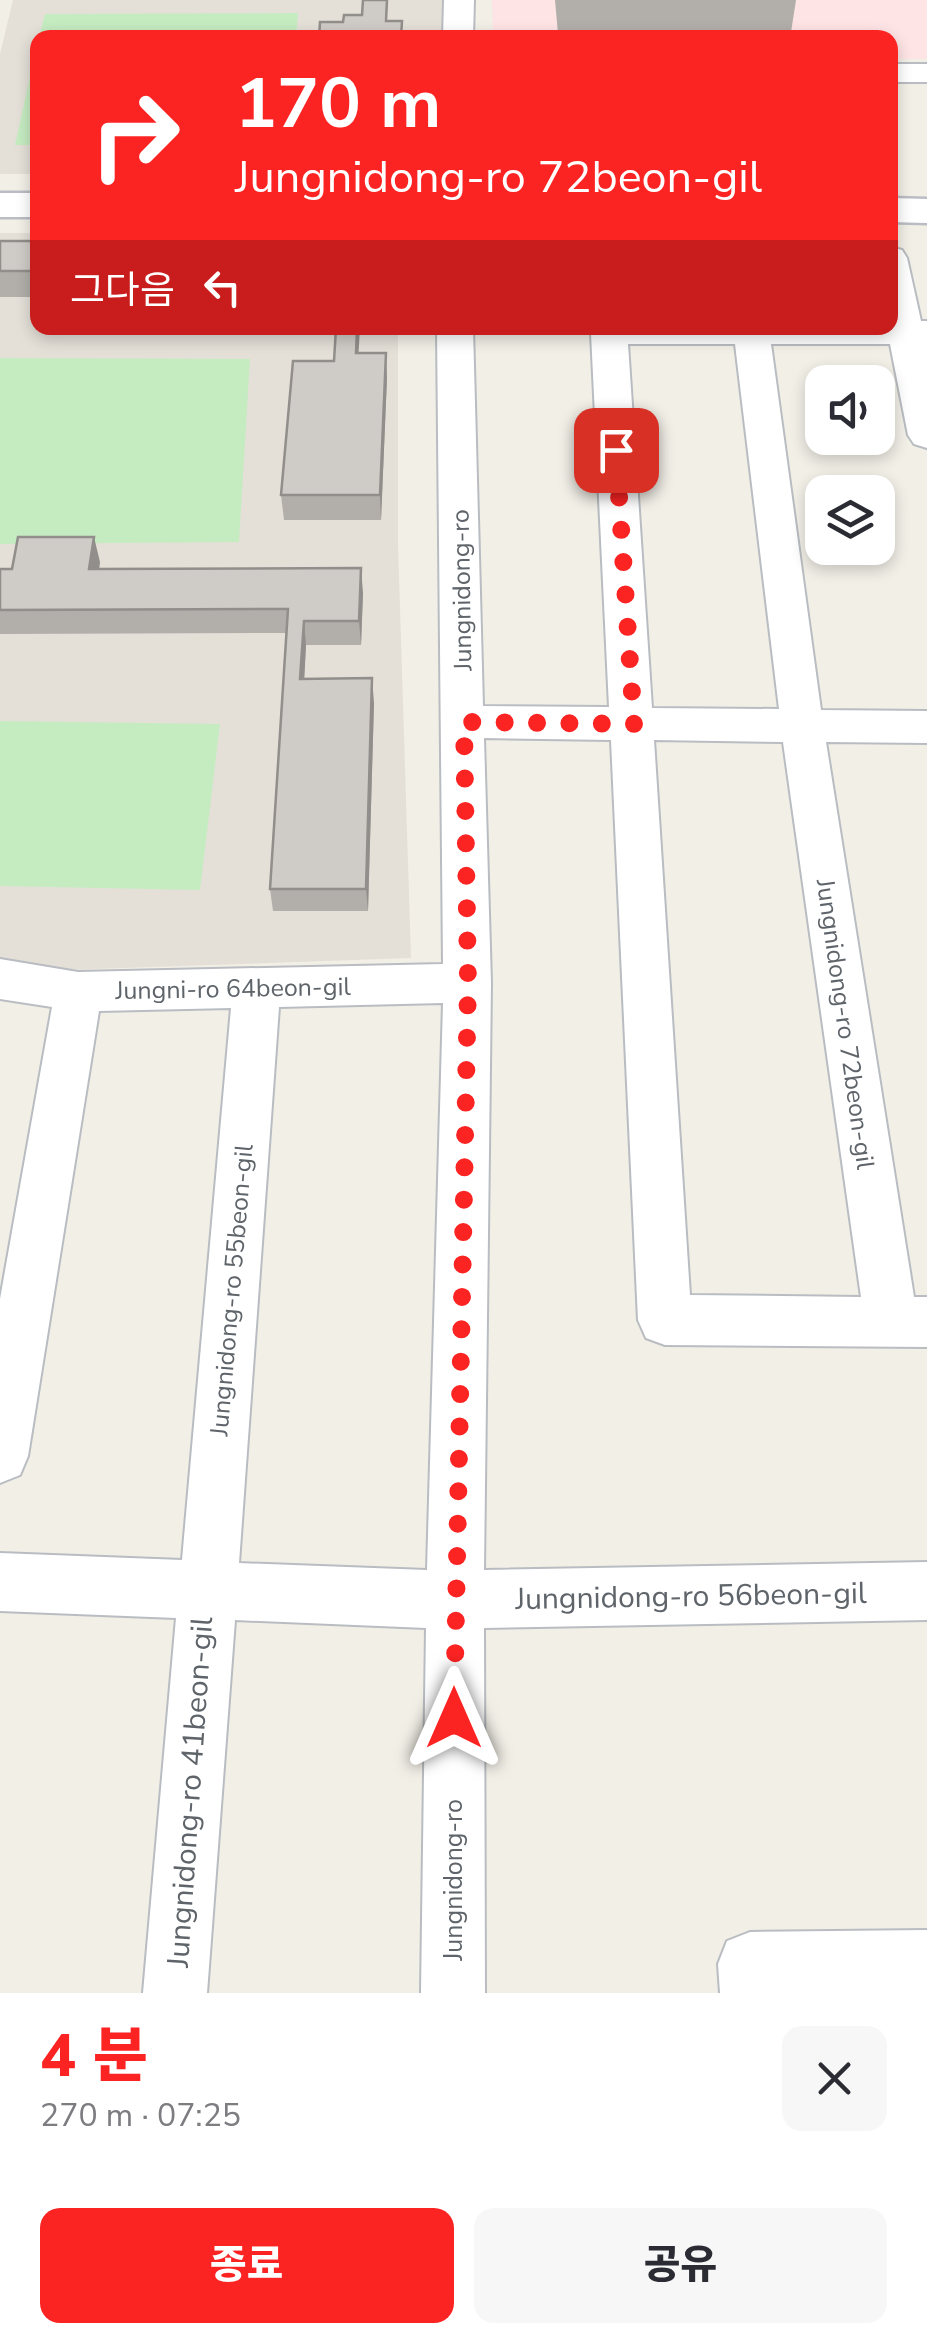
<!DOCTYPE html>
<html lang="ko">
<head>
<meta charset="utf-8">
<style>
  :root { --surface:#fff; --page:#f7f7f7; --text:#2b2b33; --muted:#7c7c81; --accent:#fc2323 }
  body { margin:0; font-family:"Nunito Sans","Noto Sans KR",sans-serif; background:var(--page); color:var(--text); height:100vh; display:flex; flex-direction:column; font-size:38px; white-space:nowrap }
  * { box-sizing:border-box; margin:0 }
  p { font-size:32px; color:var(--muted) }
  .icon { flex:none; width:55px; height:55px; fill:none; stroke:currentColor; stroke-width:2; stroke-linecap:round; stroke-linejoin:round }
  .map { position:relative; height:1993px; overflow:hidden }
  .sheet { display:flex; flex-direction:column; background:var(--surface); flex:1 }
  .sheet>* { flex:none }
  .hud { position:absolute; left:30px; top:30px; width:868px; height:305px; border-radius:20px; box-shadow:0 5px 15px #0003; background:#fc2323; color:#fff; overflow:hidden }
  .fabs { position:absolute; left:805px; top:365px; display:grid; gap:20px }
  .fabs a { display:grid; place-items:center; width:90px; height:90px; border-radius:20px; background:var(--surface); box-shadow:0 5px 15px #0003; font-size:50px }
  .pin { position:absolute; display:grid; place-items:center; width:85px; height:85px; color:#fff; margin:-42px; border-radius:20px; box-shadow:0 5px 15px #0006 }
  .me { position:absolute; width:110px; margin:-55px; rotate:0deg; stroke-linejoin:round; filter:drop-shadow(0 0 8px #0008) }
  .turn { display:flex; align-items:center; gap:35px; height:210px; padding:0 40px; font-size:45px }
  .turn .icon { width:130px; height:130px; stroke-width:2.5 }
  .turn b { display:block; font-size:70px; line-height:85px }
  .then { display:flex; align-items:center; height:95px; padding:0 40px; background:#0003; gap:20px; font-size:38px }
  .round { display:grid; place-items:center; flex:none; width:105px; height:105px; border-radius:20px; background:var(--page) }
  .headline { display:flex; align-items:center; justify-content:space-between; height:170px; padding:0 40px }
  h1 { font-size:60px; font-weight:800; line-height:75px; color:var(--accent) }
  .primary-button { display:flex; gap:20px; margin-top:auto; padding:20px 40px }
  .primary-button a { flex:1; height:115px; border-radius:20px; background:var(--accent); color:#fff; font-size:40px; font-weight:800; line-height:115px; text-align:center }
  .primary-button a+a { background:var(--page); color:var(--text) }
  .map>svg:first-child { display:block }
  .education { fill:#e4e0d8 }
  .medical { fill:#fee4e4 }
  .green { fill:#c5ebc1 }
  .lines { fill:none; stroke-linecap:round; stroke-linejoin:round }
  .street-casing { stroke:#b9bdc1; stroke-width:4 }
  .secondary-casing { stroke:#babec4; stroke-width:5 }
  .street { fill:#fff; fill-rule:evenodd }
  .secondary { fill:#fff; fill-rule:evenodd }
  .wall { fill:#b2afaa }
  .shaded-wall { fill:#918e8b }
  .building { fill:#cfcbc6; stroke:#918e8b; stroke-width:2.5 }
  .route { stroke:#fc2323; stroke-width:18; stroke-dasharray:0 32.4 }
  .labels { text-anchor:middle; stroke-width:8; stroke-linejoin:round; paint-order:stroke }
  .street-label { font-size:25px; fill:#5e6469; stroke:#fff }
  .near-street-label { font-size:30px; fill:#5e6469; stroke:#fff }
</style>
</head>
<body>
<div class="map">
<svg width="927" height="1993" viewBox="0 0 927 1993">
  <rect width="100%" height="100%" fill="#f2efe7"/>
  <g class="education">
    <path d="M13,0h431l-1,37 -405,1 -1,136h-37v-120z"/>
    <path d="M0,233h37l1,95h360v216l13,414 -345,12 -66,-11z"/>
  </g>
  <path class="medical" d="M492,0h435v59h-37v-21l-397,-1z"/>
  <g class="green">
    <path d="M298,13l-2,24h-257l6,-23z"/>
    <path d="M37,45v100h-22z"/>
    <path d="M0,358l250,1 -11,183 -239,2z"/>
    <path d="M0,721l220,3 -20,166 -200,-4z"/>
  </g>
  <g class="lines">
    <g class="street-casing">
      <g id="street">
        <path d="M444,0h30l-1,38h-30z"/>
        <rect x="890" y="64" width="37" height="18"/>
        <path d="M890,247l12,3 5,8 14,63h6v127l-13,-4 -6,-9 -18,-91h-119l50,366 106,1v32l-101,-1 88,555h13v50l-262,-2 -19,-7 -8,-18 -27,-580 -127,-2 7,245 -7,587 443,-8v58l-443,8 1,365h-64l5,-365 -191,-8 -28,373h-64l33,-375 -176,-7v-58l182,7 49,-552 -132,3 -71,445 -8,19 -20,8v-184l52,-292 -52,-8v-40l78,13 365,-8 -6,-636h36l10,378 126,1 -18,-374 4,-5h295zM628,344h107l44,365 -127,-1zM654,740l129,2 78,555 -171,-2zM443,1003l-16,567 -188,-7 40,-556z"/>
        <path d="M927,1930v63h-207l-2,-29 9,-23 23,-9z"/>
      </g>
    </g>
    <g class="secondary-casing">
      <g id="secondary">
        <rect x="0" y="193" width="38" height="24"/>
        <path d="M890,198l37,1v24l-37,-1z"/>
      </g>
    </g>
    <use href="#street" class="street"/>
    <use href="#secondary" class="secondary"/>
  </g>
  <g class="wall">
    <path d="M555,0h241l-5,32 -233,2z"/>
    <rect x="0" y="241" width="38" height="56"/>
    <path d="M359,353l28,25 -6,142h-97l-3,-25 53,-134z"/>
    <path d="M100,562l-1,7 264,24 -2,52h-55l-2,34 70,24 -6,208h-95l-3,-22 16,-256 -286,1v-65z"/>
  </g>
  <g class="shaded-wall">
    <path d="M357,328h3l-3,50 -1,-25z"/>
    <path d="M386,353l1,25 -6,142 -1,-25z"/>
    <path d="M94,537l6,25 -5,32 -6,-25z"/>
    <path d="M361,568l2,25 -2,52 -2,-24z"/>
    <path d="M304,621l2,24 -3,58 -3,-24z"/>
    <path d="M372,678l2,25 -6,208 -2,-22z"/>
  </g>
  <g class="building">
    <path d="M363,0h24l-1,21h16l-1,17h-82l1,-16h23l1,-7h18z"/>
    <rect x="0" y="241" width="38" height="30"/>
    <path d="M336,328h21l-1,25h30l-6,142h-99l12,-134h41z"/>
    <path d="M18,537h76l-5,32 272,-1 -2,53h-55l-4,58 72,-1 -6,211h-96l18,-280 -288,1v-41h12z"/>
  </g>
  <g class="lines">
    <path class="route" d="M454,1718l14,-735 -4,-261 170,2 -18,-274"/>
  </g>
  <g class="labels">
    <g class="street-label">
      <text transform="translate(461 590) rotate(-91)" y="9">Jungnidong-ro</text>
      <text transform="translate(233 988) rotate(-1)" y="9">Jungni-ro 64beon-gil</text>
      <text transform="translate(846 1024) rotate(82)" y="9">Jungnidong-ro 72beon-gil</text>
      <text transform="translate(231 1290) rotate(-85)" y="9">Jungnidong-ro 55beon-gil</text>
      <text transform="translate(453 1880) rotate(-90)" y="9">Jungnidong-ro</text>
    </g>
    <g class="near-street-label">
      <text transform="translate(691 1596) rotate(-1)" y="10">Jungnidong-ro 56beon-gil</text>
      <text transform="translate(190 1792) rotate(-86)" y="10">Jungnidong-ro 41beon-gil</text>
    </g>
  </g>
</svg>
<div class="fabs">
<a><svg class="icon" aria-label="sound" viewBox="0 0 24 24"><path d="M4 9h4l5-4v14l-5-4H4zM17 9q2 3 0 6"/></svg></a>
<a><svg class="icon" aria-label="layers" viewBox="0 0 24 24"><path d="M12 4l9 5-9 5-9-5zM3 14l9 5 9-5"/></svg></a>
</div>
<div class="pin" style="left:616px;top:450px;background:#d93025"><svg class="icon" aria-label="arrive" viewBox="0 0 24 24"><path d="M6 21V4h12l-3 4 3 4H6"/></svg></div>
<svg class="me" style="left:454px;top:1718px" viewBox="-20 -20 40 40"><path d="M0-17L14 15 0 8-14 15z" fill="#fc2323" stroke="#fff" stroke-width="4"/></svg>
<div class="hud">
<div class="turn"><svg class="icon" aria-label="right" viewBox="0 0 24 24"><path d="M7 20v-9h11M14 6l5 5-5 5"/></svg><div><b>170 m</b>Jungnidong-ro 72beon-gil</div></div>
<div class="then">그다음<svg class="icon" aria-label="left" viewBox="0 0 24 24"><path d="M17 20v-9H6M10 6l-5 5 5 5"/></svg></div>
</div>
</div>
<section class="sheet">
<div class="headline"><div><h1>4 분</h1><p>270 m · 07:25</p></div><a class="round"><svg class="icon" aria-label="close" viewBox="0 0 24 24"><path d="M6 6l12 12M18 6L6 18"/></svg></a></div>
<div class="primary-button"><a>종료</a><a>공유</a></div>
</section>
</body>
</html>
